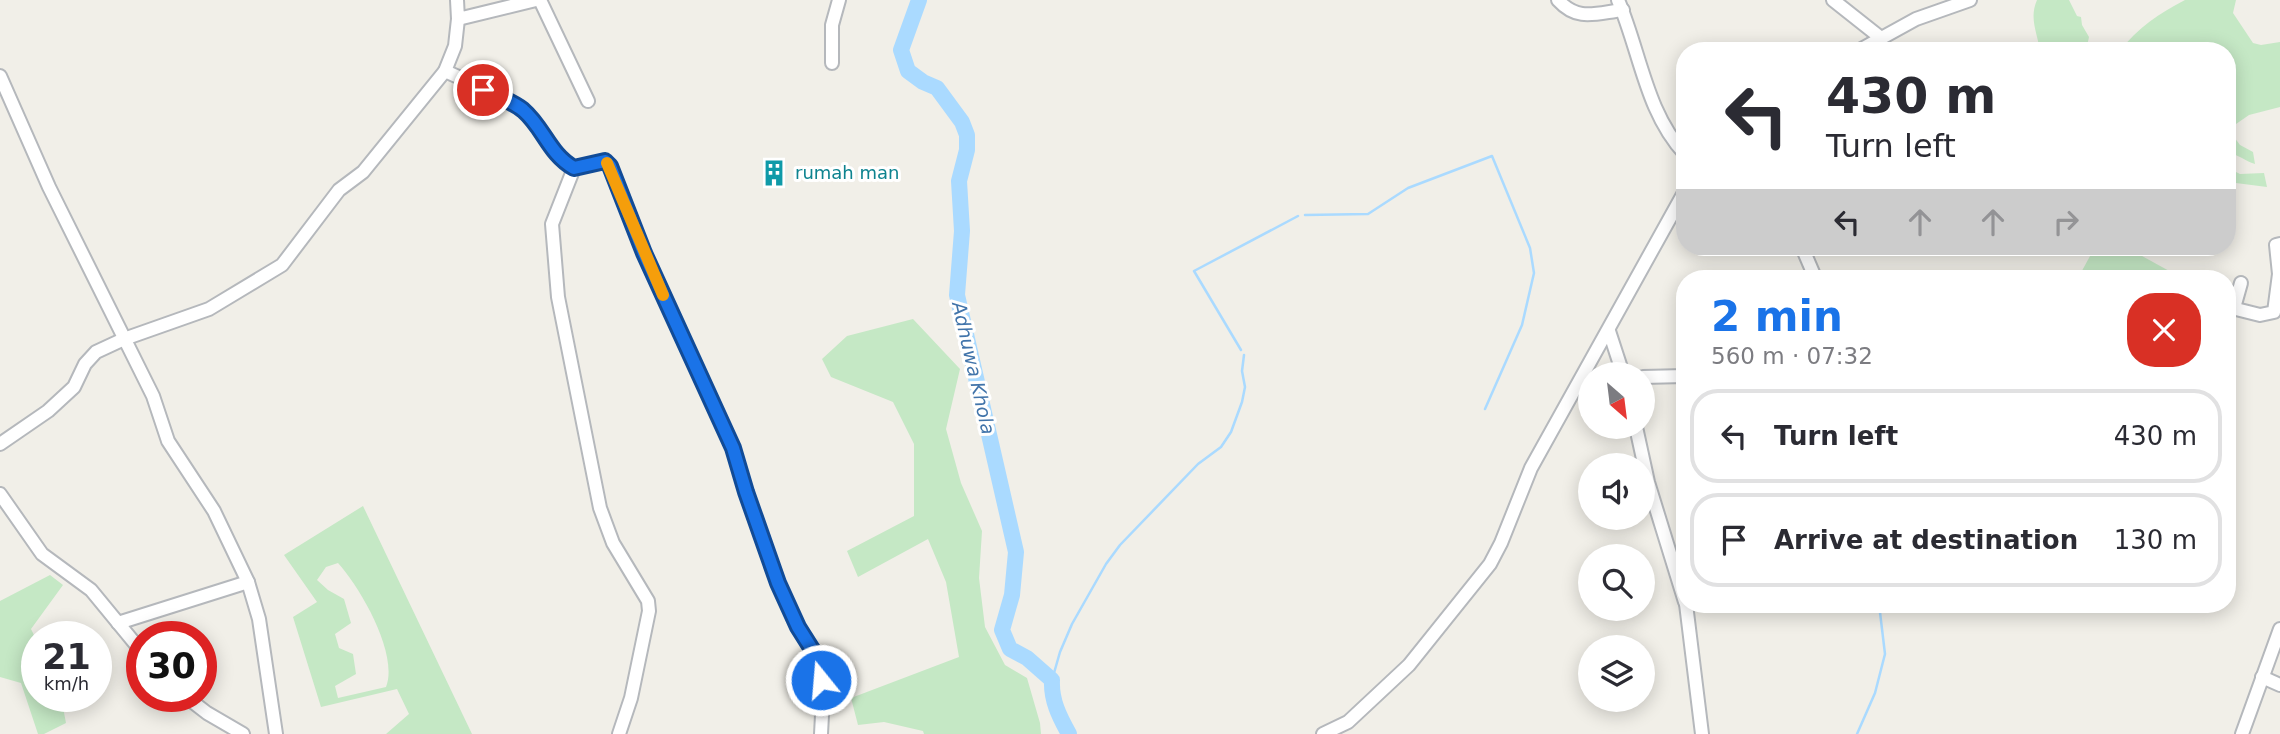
<!DOCTYPE html>
<html lang="en">
<head>
<meta charset="utf-8">
<style>
  :root { --surface:#fff; --page:#f2f2f3; --text:#2b2b33; --muted:#7c7c81; --line:#e1e1e2; --accent:#1a73e8 }
  body { margin:0; font-family:"DejaVu Sans",sans-serif; background:var(--page); color:var(--text); height:100vh; display:flex; flex-direction:column; font-size:26px; white-space:nowrap }
  * { box-sizing:border-box; margin:0 }
  p { font-size:23px; color:var(--muted) }
  .icon { flex:none; width:38px; height:38px; fill:none; stroke:currentColor; stroke-width:2; stroke-linecap:round; stroke-linejoin:round }
  .map { position:relative; flex:1; overflow:hidden }
  .side { position:absolute; left:1676px; top:270px; width:560px; height:343px; display:flex; flex-direction:column; background:var(--surface); border-radius:28px; box-shadow:0 4px 18px #0003 }
  .side>* { flex:none }
  .banner { position:absolute; left:1676px; top:42px; width:560px; height:214px; border-radius:28px; box-shadow:0 4px 18px #0003; background:#fff; color:var(--text); overflow:hidden }
  .needle { width:46px; rotate:152deg }
  .tools { position:absolute; left:1578px; top:362px; display:grid; gap:14px }
  .tools a { display:grid; place-items:center; width:77px; height:77px; border-radius:50%; background:var(--surface); box-shadow:0 4px 18px #0003; font-size:35px }
  .speed { position:absolute; left:21px; top:621px; display:flex; gap:14px; font-size:35px; font-weight:700; text-align:center }
  .speed>* { display:grid; place-content:center; width:91px; height:91px; border-radius:50%; background:var(--surface); box-shadow:0 4px 18px #0003; line-height:1 }
  .speed small { font-size:18px; font-weight:400 }
  .speed .limit { border:10px solid #d22; background:#fff; color:#111 }
  .pin { position:absolute; display:grid; place-items:center; width:60px; height:60px; color:#fff; margin:-30px; border:4px solid #fff; border-radius:50%; box-shadow:0 2px 7px #0007 }
  .me { position:absolute; width:77px; margin:-38px; rotate:343deg; stroke-linejoin:round; filter:drop-shadow(0 0 5px #0008) }
  .turn { display:flex; align-items:center; gap:24px; height:147px; padding:0 35px; font-size:32px }
  .turn .icon { width:91px; height:91px; stroke-width:2.5 }
  .turn b { display:block; font-size:49px; line-height:60px }
  .lanes { display:flex; align-items:center; height:66px; padding:0 35px; background:#0003; justify-content:center; gap:35px; direction:ltr }
  .lanes .off { opacity:.35 }
  .round { display:grid; place-items:center; flex:none; width:74px; height:74px; border-radius:28px; background:var(--page) }
  .summary { display:flex; align-items:center; justify-content:space-between; height:119px; padding:0 35px }
  h1 { font-size:42px; font-weight:600; line-height:52px; color:var(--accent) }
  ul { padding:0; list-style:none }
  li { display:flex; align-items:center; gap:21px; height:94px; margin:0 14px 10px; padding:0 21px; border:4px solid var(--line); border-radius:28px }
  li div { flex:1 }
  li b { display:block; font-size:26px }
  li em { font-style:normal }
  .map>svg:first-child { display:block }
  .green { fill:#c5e8c5; fill-rule:evenodd }
  .lines { fill:none; stroke-linecap:round; stroke-linejoin:round }
  .stream { stroke:#aadaff; stroke-width:2.5 }
  .river { stroke:#aadaff; stroke-width:16 }
  .minor-casing { stroke:#b5b8bc; stroke-width:16 }
  .minor { stroke:#fff; stroke-width:12 }
  .route-casing { stroke:#114b97; stroke-width:18 }
  .route { stroke:#1a73e8; stroke-width:12 }
  .slow { stroke:#f59e0b; stroke-width:12 }
  .labels { text-anchor:middle; stroke-width:6; stroke-linejoin:round; paint-order:stroke }
  .culture-label { font-size:18px; fill:#0d838f; stroke:#fff; text-anchor:start }
  .water-label { font-size:19px; font-style:italic; fill:#4174aa; stroke:#fff }
</style>
</head>
<body>
<div class="map">
<svg width="2280" height="734" viewBox="0 0 2280 734">
  <rect width="100%" height="100%" fill="#f1efe8"/>
  <g class="green">
    <path d="M2037,0h32l8,16 4,1 1,8 7,12 -3,14h-46c-3,-19 -11,-33 -3,-51z"/>
    <path d="M2185,0h51l-3,13 20,30 8,2 19,-3v65l-31,8 -13,9 -2,13 6,8 13,7 2,12c-10,-3 -17,-10 -27,-11v-102h-108c17,-23 40,-38 65,-51z"/>
    <path d="M2228,168l12,6 24,-1 3,14 -39,-5z"/>
    <path d="M2095,247h36l11,9 40,22h-104z"/>
    <path d="M913,319l47,50 -14,60 15,54 21,48 -3,47 6,49 20,38 22,13 13,45 1,11h-117l-1,-3 -39,-9 -26,3 -7,-27 108,-41 -13,-75 -18,-43 -70,38 -11,-26 67,-35v-72l-21,-42 -62,-25 -9,-18 25,-23z"/>
    <path d="M363,506l109,228h-86l23,-20 -12,-25 -76,18 -28,-90 24,-15 -33,-47zM338,563c22,24 61,91 48,124l-48,11 -3,-12 21,-12 -3,-20 -14,-6 -4,-14 16,-11 -7,-24 -16,-9 -11,-10 9,-13z"/>
    <path d="M50,575l13,10 -32,44 6,12v55l24,1 5,26 -22,11h-6l-17,-51 -21,-6v-76z"/>
  </g>
  <g class="lines">
    <g class="stream">
      <path d="M1305,215l63,-1 40,-26 84,-32 38,92 4,25 -12,52 -37,84"/>
      <path d="M1866,273l3,5"/>
      <path d="M1241,350l-47,-79 104,-55"/>
      <path d="M1052,680l8,-28 12,-28 34,-60 14,-19 78,-81 23,-17 10,-15 11,-30 3,-15 -3,-16 2,-16"/>
      <path d="M1857,734l18,-41 10,-39 -6,-50"/>
    </g>
    <path class="river" d="M919,0l-18,50 7,21 15,11 14,6 25,34 5,13v15l-8,31 3,50 -5,64 59,257 -4,43 -10,35 8,19 17,9 25,22c-1,20 7,36 17,54"/>
    <g class="minor-casing">
      <g id="minor">
        <path d="M457,0l1,19 78,-19"/>
        <path d="M540,0l48,101"/>
        <path d="M1558,0c20,22 38,13 65,10"/>
        <path d="M1618,0c22,51 28,113 67,154"/>
        <path d="M1833,0l48,38"/>
        <path d="M1858,51l58,-32 54,-19"/>
        <path d="M832,63v-38l7,-25"/>
        <path d="M445,71c19,9 65,27 79,40 19,18 26,44 50,57l31,-7 5,5 34,87 89,195 13,44 32,91 20,44 17,27 8,42 -2,38"/>
        <path d="M0,76l49,111 104,209 15,45 46,70 34,71 11,37 17,115"/>
        <path d="M574,168l-22,56 6,73 42,211 13,35 35,58 1,10 -18,87 -12,36"/>
        <path d="M1802,247l12,28 -2,3"/>
        <path d="M2228,307l32,8 14,-3 5,-38 -3,-29 4,-1"/>
        <path d="M2234,308l7,-25"/>
        <path d="M1609,331l14,43"/>
        <path d="M1643,377l42,-1"/>
        <path d="M1636,427l12,55 37,120"/>
        <path d="M0,444l48,-33 26,-24 11,-23 11,-12 28,-13 85,-30 73,-44 57,-75 24,-18 82,-101 10,-25 3,-27"/>
        <path d="M0,494l42,60 49,36 51,62"/>
        <path d="M1686,604l16,130"/>
        <path d="M118,623l130,-41"/>
        <path d="M2262,677l18,8"/>
        <path d="M185,696l22,17 36,21"/>
        <path d="M1323,734l25,-12 61,-57 81,-101 11,-21 30,-75 154,-277"/>
        <path d="M2242,734l38,-105"/>
      </g>
    </g>
    <use href="#minor" class="minor"/>
  </g>
  <g class="lines">
    <g class="route-casing">
      <path id="route" d="M483,90c13,6 29,11 40,20 21,18 26,44 51,58l31,-7 5,5 34,87 89,195 13,44 32,91 20,44 17,27 6,26"/>
    </g>
    <use href="#route" class="route"/>
    <path class="slow" d="M607,163l56,132"/>
  </g>
  <defs>
    <g id="building-bare" transform="scale(2.1)"><path d="M-4-6H4V6H1V3H-1V6H-4ZM-2.5-4.3h1.7v1.8h-1.7ZM.8-4.3h1.7v1.8H.8ZM-2.5-1h1.7V.8h-1.7ZM.8-1h1.7V.8H.8Z" fill="#0f9aa8" stroke="#fff" stroke-width="2.5" paint-order="stroke"/></g>
  </defs>
  <g fill-rule="evenodd">
    <use href="#building-bare" x="774" y="173"/>
  </g>
  <g class="labels">
    <g class="culture-label">
      <text x="795" y="179">rumah man</text>
    </g>
    <g class="water-label">
      <text transform="translate(974 368) rotate(77)" y="7">Adhuwa Khola</text>
    </g>
  </g>
</svg>
<div class="tools">
<a><svg class="needle" viewBox="-14 -14 28 28"><path d="M0-13l5 13h-10z" fill="#e53935"/><path d="M0 13l5-13h-10z" fill="#7c7c81"/></svg></a>
<a><svg class="icon" aria-label="sound" viewBox="0 0 24 24"><path d="M4 9h4l5-4v14l-5-4H4zM17 9q2 3 0 6"/></svg></a>
<a><svg class="icon" aria-label="search" viewBox="0 0 24 24"><circle cx="10" cy="10" r="6"/><path d="M15 15l6 6"/></svg></a>
<a><svg class="icon" aria-label="layers" viewBox="0 0 24 24"><path d="M12 4l9 5-9 5-9-5zM3 14l9 5 9-5"/></svg></a>
</div>
<div class="speed"><div>21<small>km/h</small></div><div class="limit">30</div></div>
<div class="pin" style="left:483px;top:90px;background:#d93025"><svg class="icon" aria-label="arrive" viewBox="0 0 24 24"><path d="M6 21V4h12l-3 4 3 4H6"/></svg></div>
<svg class="me" style="left:821px;top:680px" viewBox="-20 -20 40 40"><circle r="17" fill="#1a73e8" stroke="#fff" stroke-width="3"/><path d="M0-11L8 9 0 5-8 9z" fill="#fff"/></svg>
<div class="banner">
<div class="turn"><svg class="icon" aria-label="left" viewBox="0 0 24 24"><path d="M17 20v-9H6M10 6l-5 5 5 5"/></svg><div><b>430 m</b>Turn left</div></div>
<div class="lanes"><svg class="icon" aria-label="left" viewBox="0 0 24 24"><path d="M17 20v-9H6M10 6l-5 5 5 5"/></svg><svg class="icon off" aria-label="ahead" viewBox="0 0 24 24"><path d="M12 20V5M6 11l6-6 6 6"/></svg><svg class="icon off" aria-label="ahead" viewBox="0 0 24 24"><path d="M12 20V5M6 11l6-6 6 6"/></svg><svg class="icon off" aria-label="right" viewBox="0 0 24 24"><path d="M7 20v-9h11M14 6l5 5-5 5"/></svg></div>
</div>
<section class="side">
<div class="summary"><div><h1>2 min</h1><p>560 m · 07:32</p></div><a class="round" style="background:#d93025;color:#fff"><svg class="icon" aria-label="close" viewBox="0 0 24 24"><path d="M6 6l12 12M18 6L6 18"/></svg></a></div>
<ul>
<li><svg class="icon" aria-label="left" viewBox="0 0 24 24"><path d="M17 20v-9H6M10 6l-5 5 5 5"/></svg><div><b>Turn left</b></div><em>430 m</em></li>
<li><svg class="icon" aria-label="arrive" viewBox="0 0 24 24"><path d="M6 21V4h12l-3 4 3 4H6"/></svg><div><b>Arrive at destination</b></div><em>130 m</em></li>
</ul>
</section>
</div>
</body>
</html>
